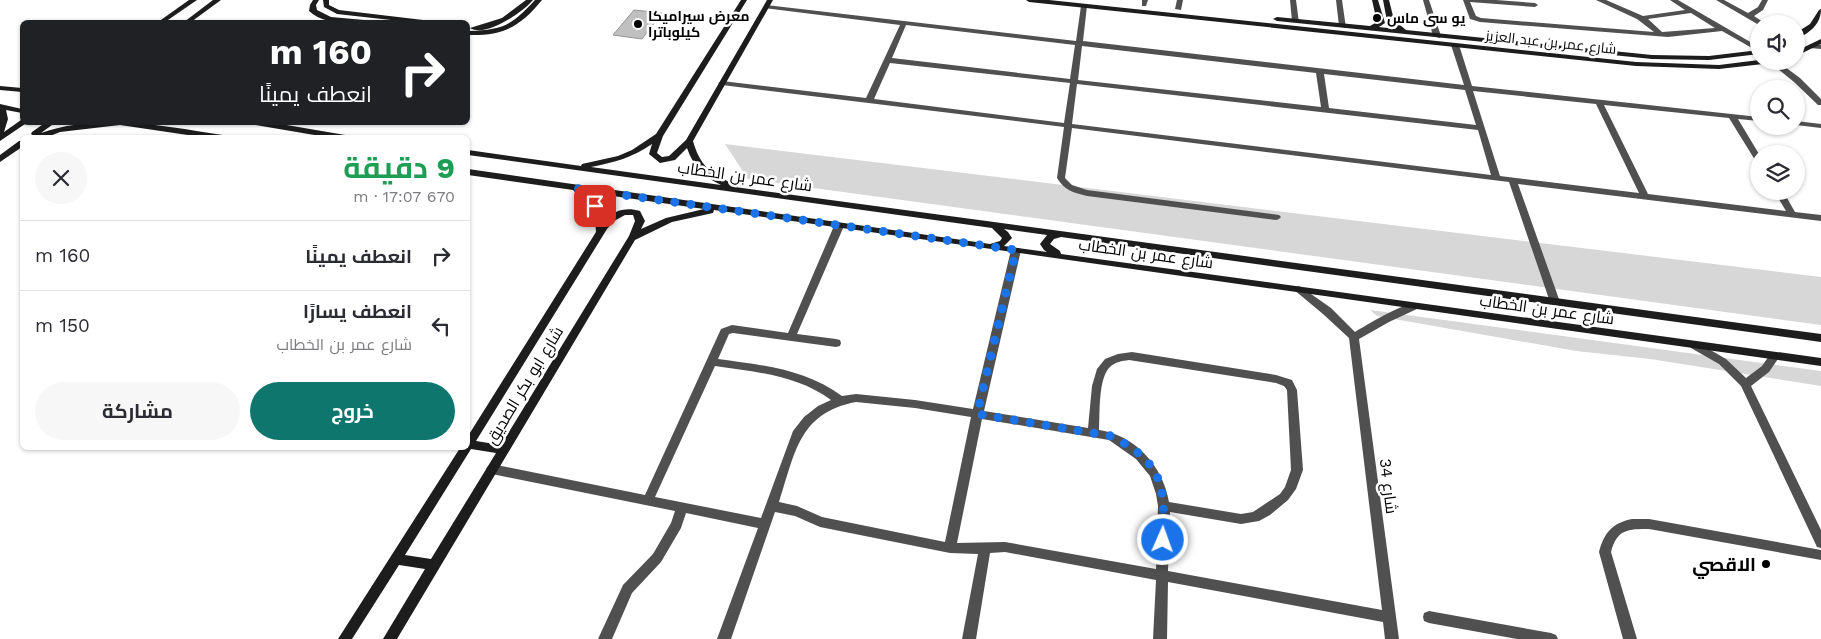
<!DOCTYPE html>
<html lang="ar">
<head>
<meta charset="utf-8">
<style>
  :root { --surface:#fff; --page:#f7f7f7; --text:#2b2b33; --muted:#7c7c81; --line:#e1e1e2; --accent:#0f766e }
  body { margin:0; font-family:"Work Sans",Cairo,sans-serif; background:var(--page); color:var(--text); direction:rtl; height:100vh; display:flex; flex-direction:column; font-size:19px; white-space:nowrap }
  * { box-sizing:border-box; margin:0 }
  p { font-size:16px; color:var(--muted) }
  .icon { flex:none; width:28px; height:28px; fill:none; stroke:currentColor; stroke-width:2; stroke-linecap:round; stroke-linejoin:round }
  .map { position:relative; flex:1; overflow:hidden; direction:ltr }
  .details { position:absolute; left:20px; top:135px; width:450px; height:315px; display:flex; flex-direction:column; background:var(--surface); border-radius:8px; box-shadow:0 1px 4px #0004; direction:rtl }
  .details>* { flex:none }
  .guide { position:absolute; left:20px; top:20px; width:450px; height:105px; border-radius:8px; box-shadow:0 1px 4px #0004; direction:rtl; background:#202124; color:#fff; overflow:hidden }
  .buttons { position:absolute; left:1750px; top:15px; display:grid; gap:10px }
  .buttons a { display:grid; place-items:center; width:55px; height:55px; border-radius:50%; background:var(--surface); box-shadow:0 1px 4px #0004; font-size:25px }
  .pin { position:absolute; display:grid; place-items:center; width:42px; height:42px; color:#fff; margin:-21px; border-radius:10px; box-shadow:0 2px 8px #0006 }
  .me { position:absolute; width:55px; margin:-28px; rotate:2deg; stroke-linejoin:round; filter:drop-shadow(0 0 4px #0008) }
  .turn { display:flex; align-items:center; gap:18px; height:105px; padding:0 15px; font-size:22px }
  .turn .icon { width:65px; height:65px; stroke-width:2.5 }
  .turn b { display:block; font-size:35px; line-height:42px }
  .round { display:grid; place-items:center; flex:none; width:52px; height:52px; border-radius:26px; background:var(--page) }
  .head { display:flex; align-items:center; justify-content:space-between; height:85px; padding:0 15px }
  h1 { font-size:30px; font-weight:700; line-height:38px; color:#1e9e55 }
  .cta { display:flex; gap:10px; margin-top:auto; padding:10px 15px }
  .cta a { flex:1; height:58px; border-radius:30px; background:var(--accent); color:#fff; font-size:20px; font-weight:700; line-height:58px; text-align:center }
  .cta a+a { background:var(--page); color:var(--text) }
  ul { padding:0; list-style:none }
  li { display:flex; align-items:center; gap:15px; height:70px; padding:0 15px; border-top:1px solid var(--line) }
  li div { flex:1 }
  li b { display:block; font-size:19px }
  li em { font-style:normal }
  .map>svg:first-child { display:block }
  .green { fill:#d7d7d7 }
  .building { fill:#c0c0c0; stroke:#949494 }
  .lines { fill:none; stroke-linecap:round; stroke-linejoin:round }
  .street { fill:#505050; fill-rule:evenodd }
  .secondary { fill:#1d1d1d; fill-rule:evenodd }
  .route { stroke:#1a73e8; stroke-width:9; stroke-dasharray:0 16.2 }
  .poi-dot { fill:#000; stroke:#fff; stroke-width:2 }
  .labels { text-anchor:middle; stroke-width:5; stroke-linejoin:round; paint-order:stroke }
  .far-poi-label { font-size:14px; font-weight:bold; fill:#000; stroke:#fff; text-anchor:start }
  .far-street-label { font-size:14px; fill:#000; stroke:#fff }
  .street-label { font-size:16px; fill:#000; stroke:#fff }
  .near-poi-label { font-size:19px; font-weight:bold; fill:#000; stroke:#fff; text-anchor:end }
</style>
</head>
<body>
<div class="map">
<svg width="1821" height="639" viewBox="0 0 1821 639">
  <rect width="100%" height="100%" fill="#fff"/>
  <g class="green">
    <path d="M725,144l1096,133v48l-1073,-146z"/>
    <path d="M1370,310l451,61v15l-171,-27 -74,-8 -199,-35z"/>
  </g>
  <path class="building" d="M634,10l28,3 -20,26 -29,-4z"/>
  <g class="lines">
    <g class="street">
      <path d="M1142,0h6l-2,6h-4z"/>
      <path d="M1177,0h6l-2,10 -6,-1z"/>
      <path d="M1290,0h6l3,23 -7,-2z"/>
      <path d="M1336,0h6l4,28 -7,-2z"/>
      <path d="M1423,0h6l12,36 -1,2 -7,-2z"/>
      <path d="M1463,0h33l39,3 3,2 -3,2 -65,-5 6,14 5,2 173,14 -17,-13 -41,-19h10l37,16 42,-6 -15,-10h8l81,47v5l-37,-21 -54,6 -188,-15 -10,-3zM1691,13l24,15 -53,4 -14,-13z"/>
      <path d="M1716,0h8l24,13 10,-6 4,-7h6l-5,10 -9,6 12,8 -7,1z"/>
      <path d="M1084,4l3,2 -4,35 381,44 -13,-40 4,-2 4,2 13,41 287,31v4l-21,-2 21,35v9l-4,-3 -26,-42 -125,-13 44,89 138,17 -12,-20h9l12,21 26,3v6l-303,-37 42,118 -5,3 -5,-3 -41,-120 -437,-54 -7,50 7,7 15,5 192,25 2,2 -2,2 -3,1 -189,-24c-13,-3 -23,-6 -30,-18l7,-51 -342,-42 -4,-2 4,-2 144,17 34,-73 -136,-17v-2l2,-1 310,36 5,-35zM906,25l169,20 -5,34 -178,-21zM1082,46l234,27 5,34 -243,-27zM890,63l180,20 -6,40 -190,-24zM1324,74l141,16 11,35 -147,-17zM1077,84l401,46 13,45 -419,-51zM1473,91l123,13 43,89 -139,-17z"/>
      <path d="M1810,44l11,1v4l-11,-1z"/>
      <path d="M1768,61h9l23,17 21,21v6h-3l-24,-23z"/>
      <path d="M1796,121l25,3v4l-25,-3z"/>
      <path d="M839,223l5,3 -47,108 39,5 4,1 1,3 -1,3 -4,1 -103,-14 -4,1 -11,25c44,6 87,10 124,37l14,-2 59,6 58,9 38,-159 2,-2h6l2,2 -37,161 104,17 4,-42 5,-17 8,-10 13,-5 14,-2 144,23 16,5 5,10 6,80 -7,19 -8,11 -18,15 -11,6 -18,3 -71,-12 -2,59 214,39 -33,-272 -26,-24 -30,-25 5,-3 3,1 30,21 24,24c12,-7 52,-32 64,-28l2,2 -2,2 -30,14 -30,17 40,300h-14l-2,-17 -215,-40 -1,57h-14l3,-59 -151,-28 -15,1 -14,86h-14l16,-85 -28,-1 -130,-26 -25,-11 -20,-4 -44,127h-14l41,-111 -72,-15 -5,15 -20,34 -29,31 -20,46h-14l25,-54 30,-31 18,-31 4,-12 -183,-37 -4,-2 -2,-3 2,-3 4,-2 153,31 76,-166 11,-4 56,8 46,-107zM1129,360l147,23 8,3 3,4 4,80 -6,17 -5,7 -27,18 -12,2 -72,-12c-6,-36 -34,-67 -70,-72 1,-16 -1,-52 11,-63 5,-5 12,-6 19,-7zM715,366c40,6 82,9 116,34l-13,6 -14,11 -11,14 -32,87 -106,-21zM856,402l59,6 56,9 -26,125 -123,-25 -25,-11 -18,-4c16,-48 19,-89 77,-100zM982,419l127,21 27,19 14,17 6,18 2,12 -2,63 -151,-27 -48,1z"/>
      <path d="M1695,341l31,18 20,19 16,-12 9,-13h8l1,3 -11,16 -18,14 70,144v18l-4,-1 -76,-161 -22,-22 -28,-16 -1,-3 1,-3z"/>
      <path d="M1632,519h17l172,31v10l-172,-31c-21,0 -32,0 -38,23l26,87h-14l-24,-87c5,-19 13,-29 33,-33z"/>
      <path d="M1429,611l122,22 5,2 2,4h-41l-88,-16 -5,-2 -1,-4 1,-4z"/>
    </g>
    <g class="secondary">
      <path d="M189,0h8l-32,22h-7z"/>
      <path d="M213,0h8l-30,22h-7z"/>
      <path d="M313,0h6l-3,5 1,5 14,7 33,3 4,2c-18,2 -44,3 -59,-11l1,-6z"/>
      <path d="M323,0h6v5l10,5 84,10 4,2h-18l-72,-8 -13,-7z"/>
      <path d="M526,0h7c-10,12 -47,38 -63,28l32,-10z"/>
      <path d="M535,0h7c-22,27 -39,36 -74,35v-4c35,-1 43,-5 67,-31z"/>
      <path d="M741,0h6l-84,136 -6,17 5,4 7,-1 17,-16 81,-140h6l-80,141c7,25 18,33 41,43l1,3 1086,147v8l-760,-105 -7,2 -4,5 10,7 1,3 760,104v8l-1107,-156 -1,3 -41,9 -37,18 -238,399h-14l42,-70 -26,-4 -47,74h-14l122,-191h8v-12l128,-204 -1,-13 -5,-11 -17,-18 -105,-15v-6l522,75 10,-3 2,-3 -10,-10 -524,-73v-5l113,16 1,-2 36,-8 14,-6 24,-16zM652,144l-3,10 11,9 15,-3 12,-12c6,18 17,29 34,37l-130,-18c24,-5 41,-9 61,-23zM585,192l119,17 -38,9 -25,11 4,-8 -5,-10c-14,-4 -26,-1 -36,10l-6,-15zM625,215h8l2,6 -6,15 -128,209 -25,-4 131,-212 7,-8zM1004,229l43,6 -7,9 4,6 3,2 -43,-6 8,-8 -4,-6zM471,449l25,4 -65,106 -26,-4z"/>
      <path d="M1026,0h23l587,62 83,3 40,-5 17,1 -4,2 -53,6 -83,-3 -607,-64z"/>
      <path d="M1372,0h6l7,23 -6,4 17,2 -9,-8 -4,-21h6l5,20 12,10 246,25 57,1 50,-6v4l-50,6 -57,-1 -375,-38 -4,-2 4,-2 93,9 7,-4z"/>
      <path d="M1821,9c0,15 -11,24 -25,30v-6l14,-9 9,-14z"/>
      <path d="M1821,39v5l-25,12v-5z"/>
      <path d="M0,86l22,2v4l-22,-2z"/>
      <path d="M0,104l22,5v4l-16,-3 2,9 -4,13 17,-12h1v2h6l-28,19z"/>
      <path d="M46,122h10l-15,11c61,-21 126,-6 188,3l4,2h-25l-88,-13 -60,7 -15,6h-13l2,-2 -3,-2 1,-2z"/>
      <path d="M246,122h23l82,14 4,2h-23l-82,-14z"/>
      <path d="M19,141h3v6l-22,15v-7z"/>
    </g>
  </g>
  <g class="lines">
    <path class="route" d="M595,206l-9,-10 -12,-8 442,62 -39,164 134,22c53,27 54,50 52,104"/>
  </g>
  <g class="poi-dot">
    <circle cx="1377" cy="18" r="5"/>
    <circle cx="638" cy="24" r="5"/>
    <circle cx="1766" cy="564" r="5"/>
  </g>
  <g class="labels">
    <g class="far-poi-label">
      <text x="648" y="21">معرض سيراميكا<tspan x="648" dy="16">كيلوباترا</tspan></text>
      <text x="1387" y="23">يو سى ماس</text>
    </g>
    <g class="far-street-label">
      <text transform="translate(1551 42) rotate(6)" y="5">شارع عمر بن عبد العزيز</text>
    </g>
    <g class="street-label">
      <text transform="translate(745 176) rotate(8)" y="6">شارع عمر بن الخطاب</text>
      <text transform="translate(1146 253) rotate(8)" y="6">شارع عمر بن الخطاب</text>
      <text transform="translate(1547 309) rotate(8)" y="6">شارع عمر بن الخطاب</text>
      <text transform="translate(524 385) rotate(-59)" y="6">شارع ابو بكر الصديق</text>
      <text transform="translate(1389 486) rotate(83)" y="6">شارع 34</text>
    </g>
    <g class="near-poi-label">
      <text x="1756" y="571">الاقصي</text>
    </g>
  </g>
</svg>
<div class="buttons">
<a><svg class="icon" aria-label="sound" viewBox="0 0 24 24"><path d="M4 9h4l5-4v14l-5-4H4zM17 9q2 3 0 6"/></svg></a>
<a><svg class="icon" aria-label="search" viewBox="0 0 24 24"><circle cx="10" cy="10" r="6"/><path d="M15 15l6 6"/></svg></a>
<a><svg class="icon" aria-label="layers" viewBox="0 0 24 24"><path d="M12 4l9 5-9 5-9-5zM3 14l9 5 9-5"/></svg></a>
</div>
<div class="pin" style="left:595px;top:206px;background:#d93025"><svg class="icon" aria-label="arrive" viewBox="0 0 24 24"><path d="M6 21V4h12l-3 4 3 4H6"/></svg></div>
<svg class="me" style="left:1163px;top:540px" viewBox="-20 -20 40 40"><circle r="17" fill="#1a73e8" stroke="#fff" stroke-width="3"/><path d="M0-11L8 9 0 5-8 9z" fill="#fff"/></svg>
<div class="guide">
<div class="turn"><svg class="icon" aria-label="right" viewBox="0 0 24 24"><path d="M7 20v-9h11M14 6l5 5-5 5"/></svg><div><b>160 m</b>انعطف يمينًا</div></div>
</div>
<section class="details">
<div class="head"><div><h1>9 دقيقة</h1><p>670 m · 17:07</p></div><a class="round"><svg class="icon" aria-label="close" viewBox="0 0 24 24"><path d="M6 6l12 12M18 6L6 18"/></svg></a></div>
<ul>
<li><svg class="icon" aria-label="right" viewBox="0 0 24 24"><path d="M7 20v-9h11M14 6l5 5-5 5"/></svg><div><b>انعطف يمينًا</b></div><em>160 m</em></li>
<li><svg class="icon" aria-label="left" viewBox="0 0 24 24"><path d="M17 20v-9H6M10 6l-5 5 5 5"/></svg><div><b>انعطف يسارًا</b><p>شارع عمر بن الخطاب</p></div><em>150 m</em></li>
</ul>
<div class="cta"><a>خروج</a><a>مشاركة</a></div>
</section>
</div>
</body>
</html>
